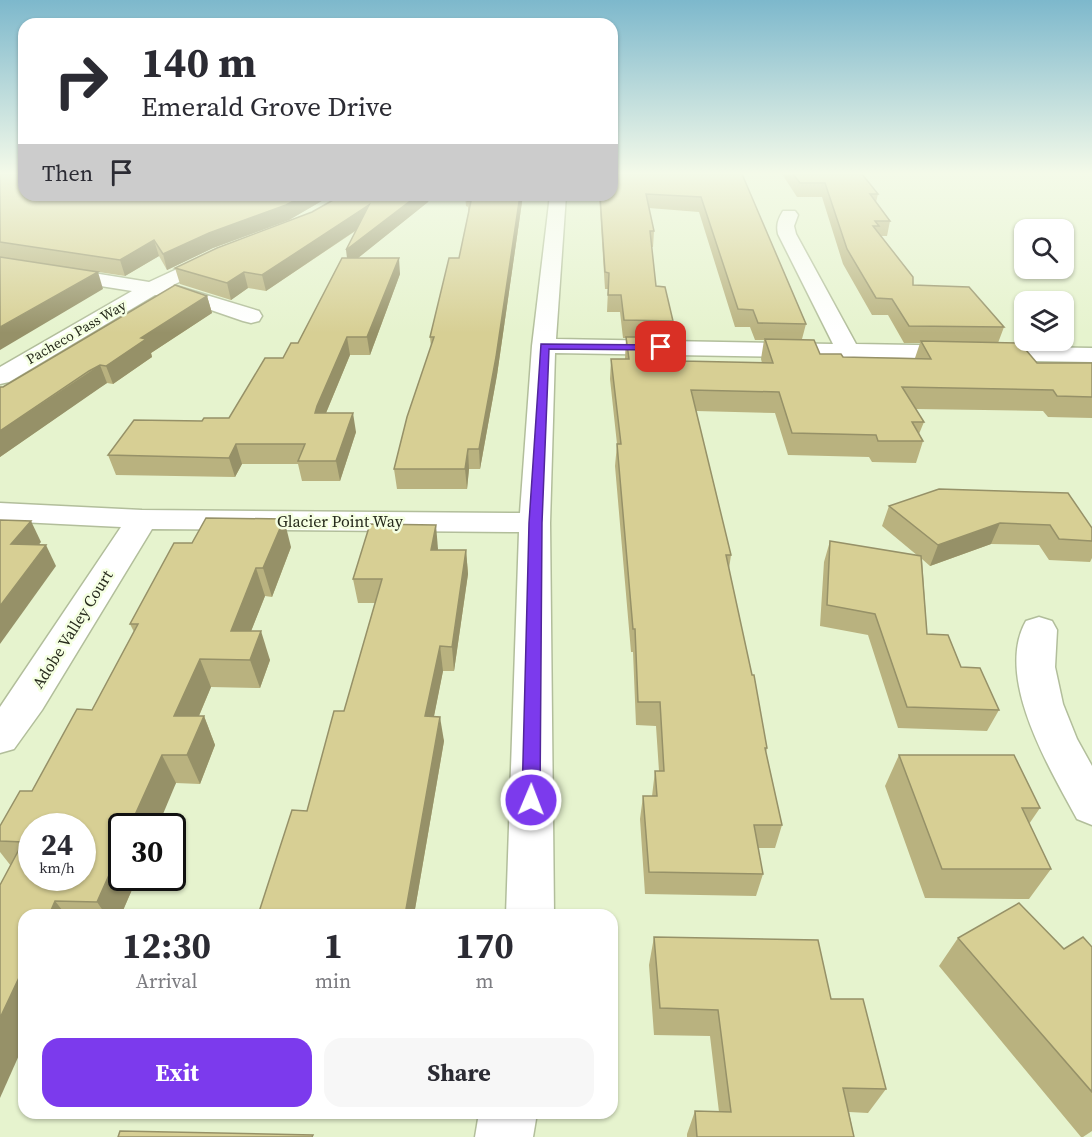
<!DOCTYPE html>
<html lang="en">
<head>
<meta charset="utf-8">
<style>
  :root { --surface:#fff; --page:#f7f7f7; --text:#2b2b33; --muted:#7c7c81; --accent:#7c3aed }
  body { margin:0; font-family:"Source Serif 4",serif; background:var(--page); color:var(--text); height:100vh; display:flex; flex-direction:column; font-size:22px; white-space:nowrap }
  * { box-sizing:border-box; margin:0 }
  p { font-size:20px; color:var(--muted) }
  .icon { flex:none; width:33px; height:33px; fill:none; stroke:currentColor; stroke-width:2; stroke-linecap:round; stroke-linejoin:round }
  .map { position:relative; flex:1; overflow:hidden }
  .details { position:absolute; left:18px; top:909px; width:600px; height:210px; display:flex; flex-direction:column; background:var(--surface); border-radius:18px; box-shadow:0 2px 4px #0004 }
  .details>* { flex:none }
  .banner { position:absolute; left:18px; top:18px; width:600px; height:183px; border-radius:18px; box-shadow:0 2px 4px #0004; background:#fff; color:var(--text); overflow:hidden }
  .controls { position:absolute; left:1014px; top:219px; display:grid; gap:12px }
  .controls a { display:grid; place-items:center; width:60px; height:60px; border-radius:12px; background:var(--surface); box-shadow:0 2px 4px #0004; font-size:30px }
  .speed { position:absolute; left:18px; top:813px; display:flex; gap:12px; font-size:30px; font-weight:700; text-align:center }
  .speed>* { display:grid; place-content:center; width:78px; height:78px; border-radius:50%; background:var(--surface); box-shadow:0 2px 4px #0004; line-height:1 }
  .speed small { font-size:15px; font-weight:400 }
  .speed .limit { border:3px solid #111; border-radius:9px; background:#fff; color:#111 }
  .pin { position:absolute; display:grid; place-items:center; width:51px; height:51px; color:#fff; margin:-26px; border-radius:12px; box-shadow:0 3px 9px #0006 }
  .me { position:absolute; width:66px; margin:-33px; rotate:1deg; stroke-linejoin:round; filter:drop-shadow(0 0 4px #0008) }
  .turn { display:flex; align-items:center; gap:21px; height:126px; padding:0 24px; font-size:27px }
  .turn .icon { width:78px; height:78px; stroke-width:2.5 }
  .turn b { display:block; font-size:42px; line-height:51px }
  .then { display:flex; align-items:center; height:57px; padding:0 24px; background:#0003; gap:12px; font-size:22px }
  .eta { display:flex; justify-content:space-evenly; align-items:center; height:102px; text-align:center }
  .eta b { font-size:36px; font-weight:700; line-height:42px }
  .primary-button { display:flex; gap:12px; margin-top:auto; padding:12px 24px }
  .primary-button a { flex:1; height:69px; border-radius:18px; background:var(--accent); color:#fff; font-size:24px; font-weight:700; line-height:69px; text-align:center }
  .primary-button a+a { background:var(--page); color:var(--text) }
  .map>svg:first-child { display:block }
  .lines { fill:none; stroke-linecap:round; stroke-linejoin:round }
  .street-casing { stroke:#b2be9b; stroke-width:3 }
  .street { fill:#fff; fill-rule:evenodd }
  .wall { fill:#b9b27f; fill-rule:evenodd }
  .shaded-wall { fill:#969168 }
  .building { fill:#d7cf94; stroke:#969168; stroke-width:1.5; fill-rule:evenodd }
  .route { fill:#7c3aed; stroke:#51269a; stroke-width:1.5 }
  .labels { text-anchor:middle; stroke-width:5; stroke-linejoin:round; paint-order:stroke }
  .far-street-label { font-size:14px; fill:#262a1c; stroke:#f5ffe2 }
  .street-label { font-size:16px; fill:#262a1c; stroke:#f5ffe2 }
</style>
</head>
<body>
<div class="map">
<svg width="1092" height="1137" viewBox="0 0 1092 1137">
  <rect width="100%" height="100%" fill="#e6f3ce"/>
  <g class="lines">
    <g class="street-casing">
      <g id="street">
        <path d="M550,195h16l-10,144 277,5 -55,-110c-2,-9 0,-15 5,-23h12l3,4 -4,11 2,8 60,110 236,4v14l-537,-9 -5,170 4,392h-48l13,-383 -367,-3 -110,181 -28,39 -14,4v-46l121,-180 -121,-6v-18l142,7 378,3 12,-167z"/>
        <path d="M216,251l7,2 3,4 -3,4 -50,24 86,26 3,5 -3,5 -8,2 -8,-2 -64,-22 -24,-4 -146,87 -9,2v-17l132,-76 -132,-21v-12l149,24z"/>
        <path d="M1039,617l13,4 5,9 -2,37 8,37 14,35 15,27v59l-15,-6c-27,-50 -83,-142 -51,-198z"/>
        <path d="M479,1113h58l-4,24h-58z"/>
      </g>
    </g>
    <use href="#street" class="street"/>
  </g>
  <g class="wall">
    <path d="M0,174l24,21h308l-43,25 -76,28 -46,22 -8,-14 -34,20 -125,-19z"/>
    <path d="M742,174l64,150 -4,15 18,15 23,3 72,1 5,-15h-16l-16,-28h-16l-29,-51 -21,-67h-25l-15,-23h80l16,20 -2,8 14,19 -3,15h-7l33,49 91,42 -6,16 39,20h55v55l-44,-1 -5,-6 -128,-2 9,13 -5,12 4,7 -7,22 -44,-1 -3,-5 -81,-2 -13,-42 -79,-2 35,144 -2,14 38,179 -1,4 16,73 -7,23h-17l5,26 -7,22 -111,-2 -5,-75 3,-23h9l3,-25h4l-3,-45 -20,-1 -3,-73h-2l-16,-186 2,-22 -7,-65 1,-20h14l1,-21h-3l-3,-26h-13l1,-23h-3l-6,-94h13zM649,208l50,4 36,115h15l5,13h9l-3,19 1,4 -80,-2 -11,-24 2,-16 -17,-35 -5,-39h2l1,-16z"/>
    <path d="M342,195h89l-3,7 -70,56 42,16 -30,81h-20l-24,58 30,19 -16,49h-38l-4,-17h-56l-7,13 -119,-2 -8,-20 94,-34 27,-3 69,-75 49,-85 10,-28 -91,61 -18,-3 -17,12 -51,-16 -5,-16 137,-56z"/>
    <path d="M465,195h58l-26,180 -17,94h-11l-2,20h-70l-3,-20 37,-122 -1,-10 29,-79 9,-44v-7l-2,-1z"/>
    <path d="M207,296l5,17 -61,40 1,4 -39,27 -6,-1 -11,7 -96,67v-70h3z"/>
    <path d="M889,506l203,22v30l-2,4 -41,-2 -10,-15 -48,-1 -61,22 -8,-7 5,75 34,33 38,43 -12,21 -89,-3 -30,-93 -48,-9 4,-64 6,-21 88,15 -36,-30z"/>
    <path d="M291,547l-19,50 -7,-1 -14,35 19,29 -10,28 -49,-1 -12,29h5l11,29 -15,39 -24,-1 -54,95h15l-16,37h-97l-13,-49 -11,-14v-26l32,-35 60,-81 42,-78 -4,-8z"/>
    <path d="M438,550h28l2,24 -14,97h-11l-9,45 10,25 -30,174h-156l49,-104 37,-100 31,-108h-17l-5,-24z"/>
    <path d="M899,755l141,53 -11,16 22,45 -22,30 -104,-1 -40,-112z"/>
    <path d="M654,937l177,62 55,90 -18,24 -19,-1 5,25h-167v-3l8,-23 24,1 -9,-76 -56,-1 -5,-70z"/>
    <path d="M958,938l106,11 28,-2v184l-9,6h-2l-142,-171z"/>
  </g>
  <g class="shaded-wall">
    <path d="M305,195h27l-43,25 -76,28 -46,22 -4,-16 46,-21z"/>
    <path d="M418,195h13l-3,7 -80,64 -2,-16z"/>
    <path d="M520,195h3l-26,180 -17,94 -1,-20z"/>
    <path d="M369,205l2,15 -105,71 -4,-16z"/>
    <path d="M154,240l5,16 -34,20 -5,-16z"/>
    <path d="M399,258l1,16 -30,81 -3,-18z"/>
    <path d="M98,272l5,17 -103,61v-23z"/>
    <path d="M244,272l4,16 -17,12 -4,-17z"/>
    <path d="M207,296l5,17 -61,40 1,4 -39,27 -7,-18 35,-28z"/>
    <path d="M347,337l3,18 -29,70 -6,-12 2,-7z"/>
    <path d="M100,365l7,18 -107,74v-26z"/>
    <path d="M353,413l3,19 -16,49 -4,-20z"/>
    <path d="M236,444l6,20 -7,13 -6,-19z"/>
    <path d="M468,449l1,20 -2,20 -2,-20z"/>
    <path d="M284,519l7,28 -19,50 -9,-29z"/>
    <path d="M31,521l10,21 -19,23 -11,-21z"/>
    <path d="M1000,523l-9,21 -61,22 8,-21z"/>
    <path d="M436,525l2,24 -4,25 -3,-24z"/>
    <path d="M46,545l10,21 -56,78v-38z"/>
    <path d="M466,550l2,24 -14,97 -2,-24z"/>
    <path d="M256,568l9,28 -25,63 -9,-28z"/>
    <path d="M261,631l9,29 -10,28 -10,-28z"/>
    <path d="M440,646l3,25 -14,70 -4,-25z"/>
    <path d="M200,659l11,28 -24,57 -13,-28z"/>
    <path d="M204,716l11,29 -15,39 -13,-29z"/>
    <path d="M440,717l4,24 -30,174h-9z"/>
    <path d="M162,755l14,28 -18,43h-28z"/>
    <path d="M122,846v32h15l-16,37h-15l-9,-13z"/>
    <path d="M55,901l11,14h-17z"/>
    <path d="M24,967v77l-24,54v-80z"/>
  </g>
  <g class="building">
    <path d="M0,174h24v21h281l-19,10 -77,28 -46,21 -9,-14 -34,20 -120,-18z"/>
    <path d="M612,174h130l64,150 -48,-1 -5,-13 -15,-1 -37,-112 -55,-3 8,37h-4l6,55 9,1 8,34 -49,-1 -3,-25h-13l1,-22 -4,-1 -5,-77h12z"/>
    <path d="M793,174h69l16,20h-8l20,27h-15l4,5h-6l40,51v8l56,2 35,40 -95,-1 -17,-27 -16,-1 -29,-49 -22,-66h-25z"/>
    <path d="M342,195h76l-72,55 23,-45 -107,70 -18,-3 -17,11 -52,-15 42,-20 95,-36z"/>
    <path d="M470,195h50l-24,162 -17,92h-11l-3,20h-71l13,-52 27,-80h-4l19,-79h10l12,-57h-3z"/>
    <path d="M0,257l98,15 -98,55z"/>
    <path d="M342,258h57l-32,79h-20l-30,69 -2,7h38l-17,48h-38l7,-17h-69l-7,14 -121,-3 26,-35 68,1 2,-3h25l36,-60h18l8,-15h7z"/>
    <path d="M175,285l32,11 -66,42 5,1 -40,27 -6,-1 -11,6 -89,60v-44h3z"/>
    <path d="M626,337h51l5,24 91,2 -8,-24 49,1 6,14h21l2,3 88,2 -10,-18 99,2 17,20h55v34l-35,-1 -4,-6 -151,-3 22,35h-12l11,19h-45l-2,-6 -84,-2 -13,-41 -88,-2 40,165h-5l26,120h2l13,73h-2l17,77h-28l9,49 -114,-2 -6,-76h14l-2,-25h9l-4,-69h-22l-3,-73h-2l-16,-185h4l-10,-85h18z"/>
    <path d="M939,489l129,4 24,35v13l-33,-2 -9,-14 -50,-2 -62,22 -49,-39z"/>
    <path d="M206,518l78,1 -21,49h-7l-25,63h30l-11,29 -50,-1 -26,57h30l-17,39h-25l-32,71h-8v20l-25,56 -42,-1 -6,14h-25v52l-24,51v-133l23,-43 -23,-1v-15l20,-35h12l45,-82 15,1 46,-86h-8l44,-81h18zM32,826h50v52h-50z"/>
    <path d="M0,520l31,1 -20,23 35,1 -46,61z"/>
    <path d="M370,524l66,1 -5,25h35l-14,97 -12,-1 -15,70 15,1 -35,198 -49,-2v2h-98l34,-105 15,1 27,-100h10l38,-132h-29z"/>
    <path d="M830,541l91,15 6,78 21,1 13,32 19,1 19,42 -92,-3 -32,-93 -48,-9z"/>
    <path d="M899,755h115l26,53h-18l29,61h-109z"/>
    <path d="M1019,903l45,46 19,-12 9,10v145l-134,-154z"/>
    <path d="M654,937l164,3 13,59h32l23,90 -43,-1 11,49h-157l-2,-26 36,1 -13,-102 -58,-2z"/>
    <path d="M120,1131l193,4 -1,2h-194z"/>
  </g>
  <linearGradient id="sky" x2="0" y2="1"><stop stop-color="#7db8cc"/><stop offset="0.52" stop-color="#f4fae9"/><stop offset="1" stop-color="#f4fae9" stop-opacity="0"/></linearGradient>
  <rect width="1092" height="333" fill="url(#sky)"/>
  <path class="route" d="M541,344l120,1 4,2 -4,3 -112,-1 -7,174 -2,277 -2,5 -7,2 -6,-2 -3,-5 7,-277z"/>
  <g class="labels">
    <g class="far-street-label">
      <text transform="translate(76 332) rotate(-30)" y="5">Pacheco Pass Way</text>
    </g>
    <g class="street-label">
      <text x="340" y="527">Glacier Point Way</text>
      <text transform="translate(72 629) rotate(-58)" y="6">Adobe Valley Court</text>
    </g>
  </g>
</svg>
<div class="controls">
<a><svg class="icon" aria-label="search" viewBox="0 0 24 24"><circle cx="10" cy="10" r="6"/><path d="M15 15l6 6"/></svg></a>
<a><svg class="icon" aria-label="layers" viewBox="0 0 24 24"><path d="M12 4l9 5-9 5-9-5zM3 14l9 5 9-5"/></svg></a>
</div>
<div class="speed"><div>24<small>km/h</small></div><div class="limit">30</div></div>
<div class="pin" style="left:661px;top:347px;background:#d93025"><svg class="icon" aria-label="arrive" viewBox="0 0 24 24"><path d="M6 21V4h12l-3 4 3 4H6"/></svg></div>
<svg class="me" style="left:531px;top:800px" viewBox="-20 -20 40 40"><circle r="17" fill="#7c3aed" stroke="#fff" stroke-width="3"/><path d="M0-11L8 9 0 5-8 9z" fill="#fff"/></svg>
<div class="banner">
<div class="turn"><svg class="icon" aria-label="right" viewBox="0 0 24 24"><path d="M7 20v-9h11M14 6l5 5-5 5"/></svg><div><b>140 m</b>Emerald Grove Drive</div></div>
<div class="then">Then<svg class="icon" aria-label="arrive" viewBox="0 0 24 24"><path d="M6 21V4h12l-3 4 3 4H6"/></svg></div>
</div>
<section class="details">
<div class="eta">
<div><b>12:30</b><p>Arrival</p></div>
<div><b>1</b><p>min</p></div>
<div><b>170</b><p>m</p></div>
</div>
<div class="primary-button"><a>Exit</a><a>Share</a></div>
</section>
</div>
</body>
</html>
